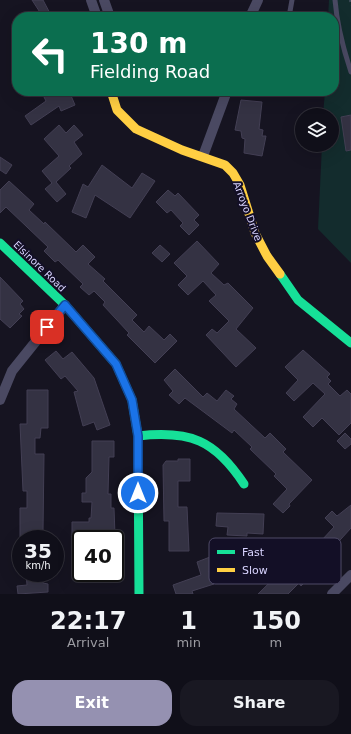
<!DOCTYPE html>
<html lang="en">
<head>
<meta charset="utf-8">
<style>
  :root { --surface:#100f19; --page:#191822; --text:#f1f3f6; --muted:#9c9ca2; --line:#302f38; --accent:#9591b1 }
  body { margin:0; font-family:"DejaVu Sans",sans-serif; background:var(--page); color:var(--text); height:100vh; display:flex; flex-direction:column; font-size:15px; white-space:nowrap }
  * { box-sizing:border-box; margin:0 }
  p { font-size:13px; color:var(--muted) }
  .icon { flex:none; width:22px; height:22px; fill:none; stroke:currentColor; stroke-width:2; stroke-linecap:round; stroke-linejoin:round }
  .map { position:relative; height:594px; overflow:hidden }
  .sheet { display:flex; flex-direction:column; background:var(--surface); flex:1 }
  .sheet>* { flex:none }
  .hud { position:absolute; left:12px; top:12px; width:327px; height:84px; border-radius:16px; box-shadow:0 4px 16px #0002,0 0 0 1px var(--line); background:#0b6e4f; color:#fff; overflow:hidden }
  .tools { position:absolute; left:295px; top:108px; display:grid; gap:8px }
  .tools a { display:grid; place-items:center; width:44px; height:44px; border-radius:50%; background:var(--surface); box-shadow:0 4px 16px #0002,0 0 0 1px var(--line); font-size:20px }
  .speed { position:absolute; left:12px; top:530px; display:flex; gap:8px; font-size:20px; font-weight:700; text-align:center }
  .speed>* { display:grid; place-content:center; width:52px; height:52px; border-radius:50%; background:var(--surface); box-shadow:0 4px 16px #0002,0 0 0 1px var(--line); line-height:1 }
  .speed small { font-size:10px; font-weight:400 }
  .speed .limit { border:2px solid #111; border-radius:6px; background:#fff; color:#111 }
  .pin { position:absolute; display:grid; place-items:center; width:34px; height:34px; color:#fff; margin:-17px; border-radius:8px; box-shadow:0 2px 6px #0006 }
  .me { position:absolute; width:44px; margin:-22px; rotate:0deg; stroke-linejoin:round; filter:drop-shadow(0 0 3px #0008) }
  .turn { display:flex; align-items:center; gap:14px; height:84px; padding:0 12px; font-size:18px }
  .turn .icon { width:52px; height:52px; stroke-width:2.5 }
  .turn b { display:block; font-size:28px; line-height:34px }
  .eta { display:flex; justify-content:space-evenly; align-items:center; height:68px; text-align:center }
  .eta b { font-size:24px; font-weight:700; line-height:28px }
  .action { display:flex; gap:8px; margin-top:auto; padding:8px 12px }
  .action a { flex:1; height:46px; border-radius:16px; background:var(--accent); color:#fff; font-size:16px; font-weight:700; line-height:46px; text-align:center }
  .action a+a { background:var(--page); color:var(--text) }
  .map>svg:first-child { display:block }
  .green { fill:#132c2d }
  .building { fill:#343243; stroke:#433f54 }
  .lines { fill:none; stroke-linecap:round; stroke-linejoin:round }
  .path { stroke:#44505f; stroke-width:2; stroke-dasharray:2 3; stroke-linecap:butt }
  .lane { stroke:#4a4962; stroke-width:5 }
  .street { stroke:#4a4962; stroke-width:10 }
  .fast { stroke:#16e098; stroke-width:9 }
  .slow { stroke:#ffcf43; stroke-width:9 }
  .route-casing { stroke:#114b97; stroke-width:10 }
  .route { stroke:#1a73e8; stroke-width:7 }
  .labels { text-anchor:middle; stroke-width:4; stroke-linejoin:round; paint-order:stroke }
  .street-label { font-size:10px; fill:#d9d4ff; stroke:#130f26 }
  .key { fill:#130f26; stroke:#4e4a67; stroke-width:1 }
  .key-label { font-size:11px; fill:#d9d4ff }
</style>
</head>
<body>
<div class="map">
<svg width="351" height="594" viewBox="0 0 351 594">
  <rect width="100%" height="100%" fill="#161421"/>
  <path class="green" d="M329,0h22v263l-33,-34 4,-84h10v-30h-9l2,-24h9v-74h-6z"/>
  <g class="building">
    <path d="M32,0h11l9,17h-9z"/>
    <path d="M41,91h28l6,14 -14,6 -2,-5 -28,19 -6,-9 21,-15z"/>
    <path d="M241,100l21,2 -3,27 4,1 -1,6h4l-4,20 -18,-3 1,-14 -3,-1 -1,-7 -6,-1z"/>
    <path d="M351,115v35l-5,1 -5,-34z"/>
    <path d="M59,125l7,8 8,-8 9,10 -9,7 8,12 -13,12 2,2 -15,14 10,12 -9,8 -12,-13 7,-6 -10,-12 17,-15 -15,-17z"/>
    <path d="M0,157l12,8 -6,9 -6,-4z"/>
    <path d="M102,165l30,23 10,-15 13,8 -25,37 -35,-23 -9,23 -14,-6 11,-28 5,3z"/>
    <path d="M9,181l25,23 -5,6 15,14 1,-2 31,30 7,-7 12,12 -7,7 17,15 -2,2 34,34 -5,5 12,12 5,-6 15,14 6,-6 7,7 -22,22 -28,-28 2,-2 -26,-28 2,-3 -11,-11 -5,4 -9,-8 3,-3 -25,-24 -3,2 -11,-11 4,-4 -42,-40 -6,6v-23z"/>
    <path d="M168,190l7,6 3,-3 21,22 -5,5 5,5 -10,10 -9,-9 3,-3 -12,-13 -4,3 -11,-11z"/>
    <path d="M197,241l22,23 -8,9 13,12 4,-2 25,25 -17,21 20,19 -20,19 -30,-32 6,-6 5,4 12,-12 -20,-20 7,-6 -13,-14 -15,14 -10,-10 9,-9 -13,-13z"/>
    <path d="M160,245l10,9 -8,8 -10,-9z"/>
    <path d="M0,277l23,24 -3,3 4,5 -5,5 3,2 -12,12 -10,-9z"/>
    <path d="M303,350l27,24 -3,3 4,4 -3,3 12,12 7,-6 4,4v29l-12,12 -17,-17 -9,9 -10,-10 22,-23 -12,-11 -19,18 -8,-8 12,-13 -13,-13z"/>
    <path d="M56,351l7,8 9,-7 22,26 16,47 -13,5 -3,-8 -11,4 -9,-34 4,-1 -13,-15 -4,3 -16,-19z"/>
    <path d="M175,369l28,28 4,-4 10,8 9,-11 8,6 -3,3 6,5 -3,5 31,29 5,-5 16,16 -3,3 29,28 -23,24 1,2 -7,7 -10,-9 14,-15 -13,-13 2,-2 -26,-25 2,-2 -18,-17 -2,3 -47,-35 -6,6 -10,-9 4,-4 -9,-11z"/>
    <path d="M27,390h21v38h-7l-1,10h-5v16h9l-1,78h-10v7h-13v-31h7v-17h-4l-3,-67h7z"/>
    <path d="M345,433l6,6v5l-6,5 -8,-8z"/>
    <path d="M92,441h22v16h-5l-1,37h3v14h3l1,27h-43v-13h17v-4h2l1,-16h-10v-9h4v-15l6,-6z"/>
    <path d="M178,459h12v22h-12v26h9l2,44h-20v-30h-5l-1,-56 3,-4h12z"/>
    <path d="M351,505v23l-20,22 2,3 -32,33 -2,-3 -11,11h-30l47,-46 2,2 11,-12 3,3 13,-14 -9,-9 7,-7 5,5z"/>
    <path d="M217,513l47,1 -1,20 -16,-1v3l-20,-1 1,-8 -12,-1z"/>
    <path d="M210,557l4,12 -5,2 5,13 -22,7 1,3h-17l-3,-9 28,-10 -4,-13z"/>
    <path d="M26,573h16l1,10 5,1v8l-30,2 -1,-8 10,-1z"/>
    <path d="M86,573h37v7l-37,1z"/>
  </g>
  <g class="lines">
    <path class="path" d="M350,0l1,5"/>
    <g class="lane">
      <path d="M335,0c2,25 8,48 16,72"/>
      <path d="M289,17l3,-17"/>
    </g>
    <g class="street">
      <path d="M91,0l6,17"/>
      <path d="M104,0l6,17"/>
      <path d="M250,17l8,-17"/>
      <path d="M203,156l24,-65"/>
      <path d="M0,400l12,-29 53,-66"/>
      <path d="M332,594l19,-19"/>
    </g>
    <g class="fast">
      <path d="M0,243l65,62 51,59 16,36 6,36 1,158"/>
      <path d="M280,274l18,26 53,43"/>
      <path d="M138,436c52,-6 77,4 106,48"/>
    </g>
    <path class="slow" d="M111,91l6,19 19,19 46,21 43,15 8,8 7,12 15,48 12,23 13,18"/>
  </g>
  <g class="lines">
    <g class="route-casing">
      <path id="route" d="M47,327l18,-22 51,59 16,36 6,36v57"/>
    </g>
    <use href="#route" class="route"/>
  </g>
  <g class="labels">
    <g class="street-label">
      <text transform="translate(248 211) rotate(69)" y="4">Arroyo Drive</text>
      <text transform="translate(40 266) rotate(44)" y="4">Elsinore Road</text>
    </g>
  </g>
  <rect x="209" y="538" width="132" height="46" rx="6" class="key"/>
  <rect x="217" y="550" width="18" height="4" fill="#16e098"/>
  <rect x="217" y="568" width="18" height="4" fill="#ffcf43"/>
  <g class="key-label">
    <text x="242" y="556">Fast</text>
    <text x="242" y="574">Slow</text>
  </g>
</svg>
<div class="tools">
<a><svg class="icon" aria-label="layers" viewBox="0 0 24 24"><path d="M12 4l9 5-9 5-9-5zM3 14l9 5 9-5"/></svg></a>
</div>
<div class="speed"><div>35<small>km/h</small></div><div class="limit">40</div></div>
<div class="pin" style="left:47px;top:327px;background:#d93025"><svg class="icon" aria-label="arrive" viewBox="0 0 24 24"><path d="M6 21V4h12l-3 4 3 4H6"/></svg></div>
<svg class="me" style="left:138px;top:493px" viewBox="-20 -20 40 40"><circle r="17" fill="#1a73e8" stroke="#fff" stroke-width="3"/><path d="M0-11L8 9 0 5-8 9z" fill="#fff"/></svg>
<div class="hud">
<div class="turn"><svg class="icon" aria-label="left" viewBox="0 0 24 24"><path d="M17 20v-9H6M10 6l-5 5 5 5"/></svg><div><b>130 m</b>Fielding Road</div></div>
</div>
</div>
<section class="sheet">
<div class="eta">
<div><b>22:17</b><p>Arrival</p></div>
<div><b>1</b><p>min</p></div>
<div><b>150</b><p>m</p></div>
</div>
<div class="action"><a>Exit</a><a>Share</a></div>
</section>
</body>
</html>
